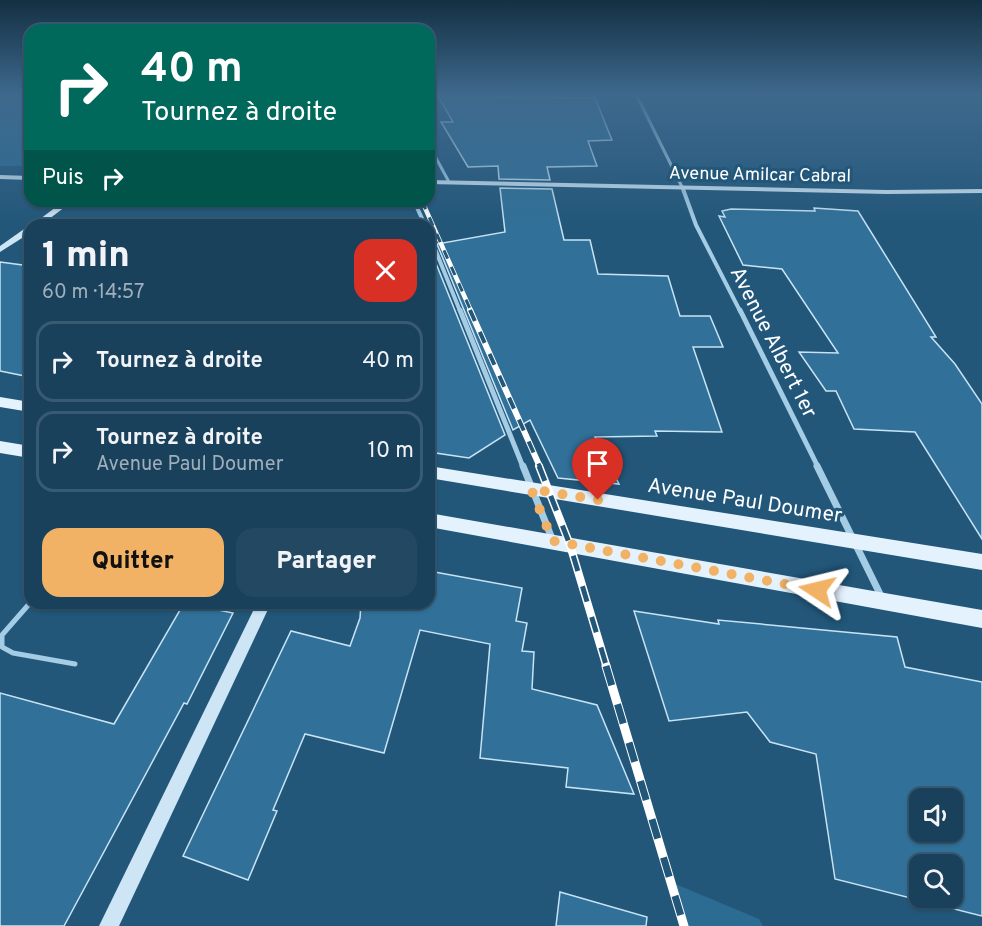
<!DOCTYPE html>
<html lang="fr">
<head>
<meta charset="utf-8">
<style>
  :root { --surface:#1a415c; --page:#234862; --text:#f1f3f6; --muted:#9fafbb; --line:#385a72; --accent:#f1b266 }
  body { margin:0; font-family:Overpass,sans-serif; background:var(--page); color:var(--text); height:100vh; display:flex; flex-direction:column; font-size:22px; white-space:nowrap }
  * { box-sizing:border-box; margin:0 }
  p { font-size:20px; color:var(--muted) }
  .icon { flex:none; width:33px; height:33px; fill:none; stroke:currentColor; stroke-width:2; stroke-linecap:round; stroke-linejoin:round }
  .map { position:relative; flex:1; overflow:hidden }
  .panel { position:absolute; left:24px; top:219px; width:411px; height:390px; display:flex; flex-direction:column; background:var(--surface); border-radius:18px; box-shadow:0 2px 4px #0004,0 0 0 2px var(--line) }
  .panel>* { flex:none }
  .guide { position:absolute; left:24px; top:24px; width:411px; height:183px; border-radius:18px; box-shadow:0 2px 4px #0004,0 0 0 2px var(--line); background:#00695c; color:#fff; overflow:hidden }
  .tools { position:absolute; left:909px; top:788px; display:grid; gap:12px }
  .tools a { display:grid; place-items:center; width:54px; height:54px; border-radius:12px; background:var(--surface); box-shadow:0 2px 4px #0004,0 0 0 2px var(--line); font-size:30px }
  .pin { position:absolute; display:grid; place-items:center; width:51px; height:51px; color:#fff; margin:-62px -26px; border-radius:50% 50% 50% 0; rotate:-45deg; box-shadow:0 0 6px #0007 }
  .pin .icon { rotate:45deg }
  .me { position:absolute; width:66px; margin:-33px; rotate:280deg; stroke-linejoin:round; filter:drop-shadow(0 0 4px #0008) }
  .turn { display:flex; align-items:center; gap:21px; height:126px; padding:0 18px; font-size:27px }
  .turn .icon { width:78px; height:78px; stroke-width:2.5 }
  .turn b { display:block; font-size:42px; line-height:51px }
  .then { display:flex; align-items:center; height:57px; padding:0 18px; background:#0003; gap:12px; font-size:22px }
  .round { display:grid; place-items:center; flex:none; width:63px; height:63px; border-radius:18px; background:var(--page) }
  .head { display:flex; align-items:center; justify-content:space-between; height:102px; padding:0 18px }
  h1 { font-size:36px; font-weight:800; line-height:45px }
  .button { display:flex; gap:12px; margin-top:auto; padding:12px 18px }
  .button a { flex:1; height:69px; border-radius:18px; background:var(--accent); color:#111; font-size:24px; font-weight:800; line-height:69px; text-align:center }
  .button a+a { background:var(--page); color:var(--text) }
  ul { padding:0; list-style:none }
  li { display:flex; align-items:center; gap:18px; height:81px; margin:0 12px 9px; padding:0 6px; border:3px solid var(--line); border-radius:18px }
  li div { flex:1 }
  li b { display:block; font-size:22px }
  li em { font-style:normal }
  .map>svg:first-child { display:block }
  .green { fill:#2c6b92 }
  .building { fill:#317098; stroke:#c7e3f4; stroke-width:1.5; fill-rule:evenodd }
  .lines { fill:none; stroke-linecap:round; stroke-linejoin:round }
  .lane { stroke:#a4cce5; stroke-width:5 }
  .street-far3 { stroke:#a4cce5; stroke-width:3 }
  .street-far2 { stroke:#a4cce5; stroke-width:4 }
  .street-far1 { stroke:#a4cce5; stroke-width:5 }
  .street { stroke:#a4cce5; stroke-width:7 }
  .secondary { fill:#cde5f5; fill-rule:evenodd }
  .primary { fill:#e4f2fd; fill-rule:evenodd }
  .rail-far3-casing { stroke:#fff; stroke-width:4.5 }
  .rail-far2-casing { stroke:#fff; stroke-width:6 }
  .rail-far1-casing { stroke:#fff; stroke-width:8 }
  .rail-casing { stroke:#fff; stroke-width:9 }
  .rail-far3 { stroke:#22577a; stroke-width:3; stroke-dasharray:9; stroke-linecap:butt }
  .rail-far2 { stroke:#22577a; stroke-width:4; stroke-dasharray:12; stroke-linecap:butt }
  .rail-far1 { stroke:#22577a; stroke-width:5; stroke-dasharray:16; stroke-linecap:butt }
  .rail { stroke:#22577a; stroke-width:7; stroke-dasharray:20; stroke-linecap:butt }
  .route { stroke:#f1b266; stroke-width:10; stroke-dasharray:0 18 }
  .labels { text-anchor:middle; stroke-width:6; stroke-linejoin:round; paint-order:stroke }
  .far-street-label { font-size:18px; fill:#fff; stroke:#22577a }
  .street-label { font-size:21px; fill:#fff; stroke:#22577a }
</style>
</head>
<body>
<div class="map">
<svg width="982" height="926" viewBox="0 0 982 926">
  <rect width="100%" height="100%" fill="#22577a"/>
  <g class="green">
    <path d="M0,102h30v61l-4,3h-26z"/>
    <path d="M673,883l86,36 4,7h-79z"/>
  </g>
  <g class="building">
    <path d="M438,96l157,2 17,42 -24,1 9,25 -50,1 3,13 -51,-1 -1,-13 -30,1 -27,-45h12z"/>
    <path d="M500,188l52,1 12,51h26l8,34 70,2 12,40h30l13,31h-30l29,85 -67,-1 2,5 -62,1 24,47 -61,-6 -28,-58 -17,10 -76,-186 68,-12z"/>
    <path d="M814,208l44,3 78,126h-5l24,27 27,40v135l-67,-107 -61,-3 -18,-38h-10l-27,-39 39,1 -56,-84 -39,-4 -24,-49 6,1 -3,-6 9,-2 84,2z"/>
    <path d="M429,246l76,189 -36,23 -40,-6z"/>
    <path d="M0,262l30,4v111l-30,-6z"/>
    <path d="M429,571l93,17 -6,33 11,2 -5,28 12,1 -2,37 65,16 37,89 -68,-7 2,-19 -88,-10 10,-114 -70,-14 -36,123 -79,-19 -32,76 4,1 -29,69 -65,-24 108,-225 59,15 10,-28 1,-15h68z"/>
    <path d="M184,603l49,10 -46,91 -3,-1 -120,223h-64v-233l114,31z"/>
    <path d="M634,611l85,13 -1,-4 179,17 8,30 77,15v234l-147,-37 -19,-125 -46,-12 -23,-30 -78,9zM920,798h32v33h-32zM920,864h32v33h-32z"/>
    <path d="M560,892l87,25 -1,9h-90z"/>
  </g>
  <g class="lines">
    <path class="lane" d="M30,603l-28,32v12l11,6 62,11"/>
    <g class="street-far3">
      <path d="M637,96l47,95"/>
      <path d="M429,145l20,37"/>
    </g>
    <g class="street-far2">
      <path d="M683,189l13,36 44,86"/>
      <path d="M414,201l11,24"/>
      <path d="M429,234l31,77"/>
    </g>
    <g class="street-far1">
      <path d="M460,310l63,157"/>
      <path d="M740,310l78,157"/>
    </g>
    <g class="street">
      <path d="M523,466l30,75"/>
      <path d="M817,466l65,132"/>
    </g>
    <g class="secondary">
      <path d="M0,175l30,1v4l-30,-1z"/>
      <path d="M429,180l458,10 95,-1v4l-95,1 -458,-10z"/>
      <path d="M64,201h9l-32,24h-9z"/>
      <path d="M27,227h3v6l-30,19v-6z"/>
      <path d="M257,603h14l-152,323h-20z"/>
    </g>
    <g class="primary">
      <path d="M0,397l30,5v10l-30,-5z"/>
      <path d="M0,441l30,5v12l-30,-5z"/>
      <path d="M429,466l553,88v16l-553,-92z"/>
      <path d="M429,513l553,97v18l-553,-101z"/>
    </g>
    <g class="rail-far3-casing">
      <path id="rail-far3" d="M422,201l49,110"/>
    </g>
    <g class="rail-far2-casing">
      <path id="rail-far2" d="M470,310l70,157"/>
    </g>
    <g class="rail-far1-casing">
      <path id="rail-far1" d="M539,466l31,79 37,123"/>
    </g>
    <g class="rail-casing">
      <path id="rail" d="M606,666l78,260"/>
    </g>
    <use href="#rail-far3" class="rail-far3"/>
    <use href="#rail-far2" class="rail-far2"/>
    <use href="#rail-far1" class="rail-far1"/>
    <use href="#rail" class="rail"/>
  </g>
  <linearGradient id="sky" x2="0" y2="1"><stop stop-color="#133043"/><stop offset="0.42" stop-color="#3e698d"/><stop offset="1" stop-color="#3e698d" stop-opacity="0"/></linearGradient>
  <rect width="982" height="226" fill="url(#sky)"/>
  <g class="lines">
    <path class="route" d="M598,500l-67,-11 22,52 264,49"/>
  </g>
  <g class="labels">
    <g class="far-street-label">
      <text transform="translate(760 174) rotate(1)" y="6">Avenue Amilcar Cabral</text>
    </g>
    <g class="street-label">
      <text transform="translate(774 342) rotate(63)" y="7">Avenue Albert 1er</text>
      <text transform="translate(745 500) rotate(9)" y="7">Avenue Paul Doumer</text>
    </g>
  </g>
</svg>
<div class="tools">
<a><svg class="icon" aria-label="sound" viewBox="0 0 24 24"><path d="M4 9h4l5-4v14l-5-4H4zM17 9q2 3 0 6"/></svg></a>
<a><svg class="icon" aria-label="search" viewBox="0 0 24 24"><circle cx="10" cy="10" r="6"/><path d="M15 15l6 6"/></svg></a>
</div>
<div class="pin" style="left:598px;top:500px;background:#d93025"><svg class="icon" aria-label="arrive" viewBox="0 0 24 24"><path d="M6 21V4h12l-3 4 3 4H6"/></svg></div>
<svg class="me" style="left:817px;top:590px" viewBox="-20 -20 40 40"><path d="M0-17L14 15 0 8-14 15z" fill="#f1b266" stroke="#fff" stroke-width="4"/></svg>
<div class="guide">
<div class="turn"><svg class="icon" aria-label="right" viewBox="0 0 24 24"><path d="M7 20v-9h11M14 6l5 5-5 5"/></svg><div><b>40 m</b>Tournez à droite</div></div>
<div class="then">Puis<svg class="icon" aria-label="right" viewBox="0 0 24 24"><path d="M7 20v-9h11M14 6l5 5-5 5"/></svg></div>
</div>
<section class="panel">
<div class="head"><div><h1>1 min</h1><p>60 m · 14:57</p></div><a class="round" style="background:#d93025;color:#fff"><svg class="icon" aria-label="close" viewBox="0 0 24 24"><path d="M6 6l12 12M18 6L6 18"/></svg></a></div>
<ul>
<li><svg class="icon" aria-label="right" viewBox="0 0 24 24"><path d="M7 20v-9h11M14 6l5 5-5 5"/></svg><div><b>Tournez à droite</b></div><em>40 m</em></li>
<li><svg class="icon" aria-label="right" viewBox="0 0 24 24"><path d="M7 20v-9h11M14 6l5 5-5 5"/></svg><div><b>Tournez à droite</b><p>Avenue Paul Doumer</p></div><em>10 m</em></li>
</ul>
<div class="button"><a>Quitter</a><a>Partager</a></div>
</section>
</div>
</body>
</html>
